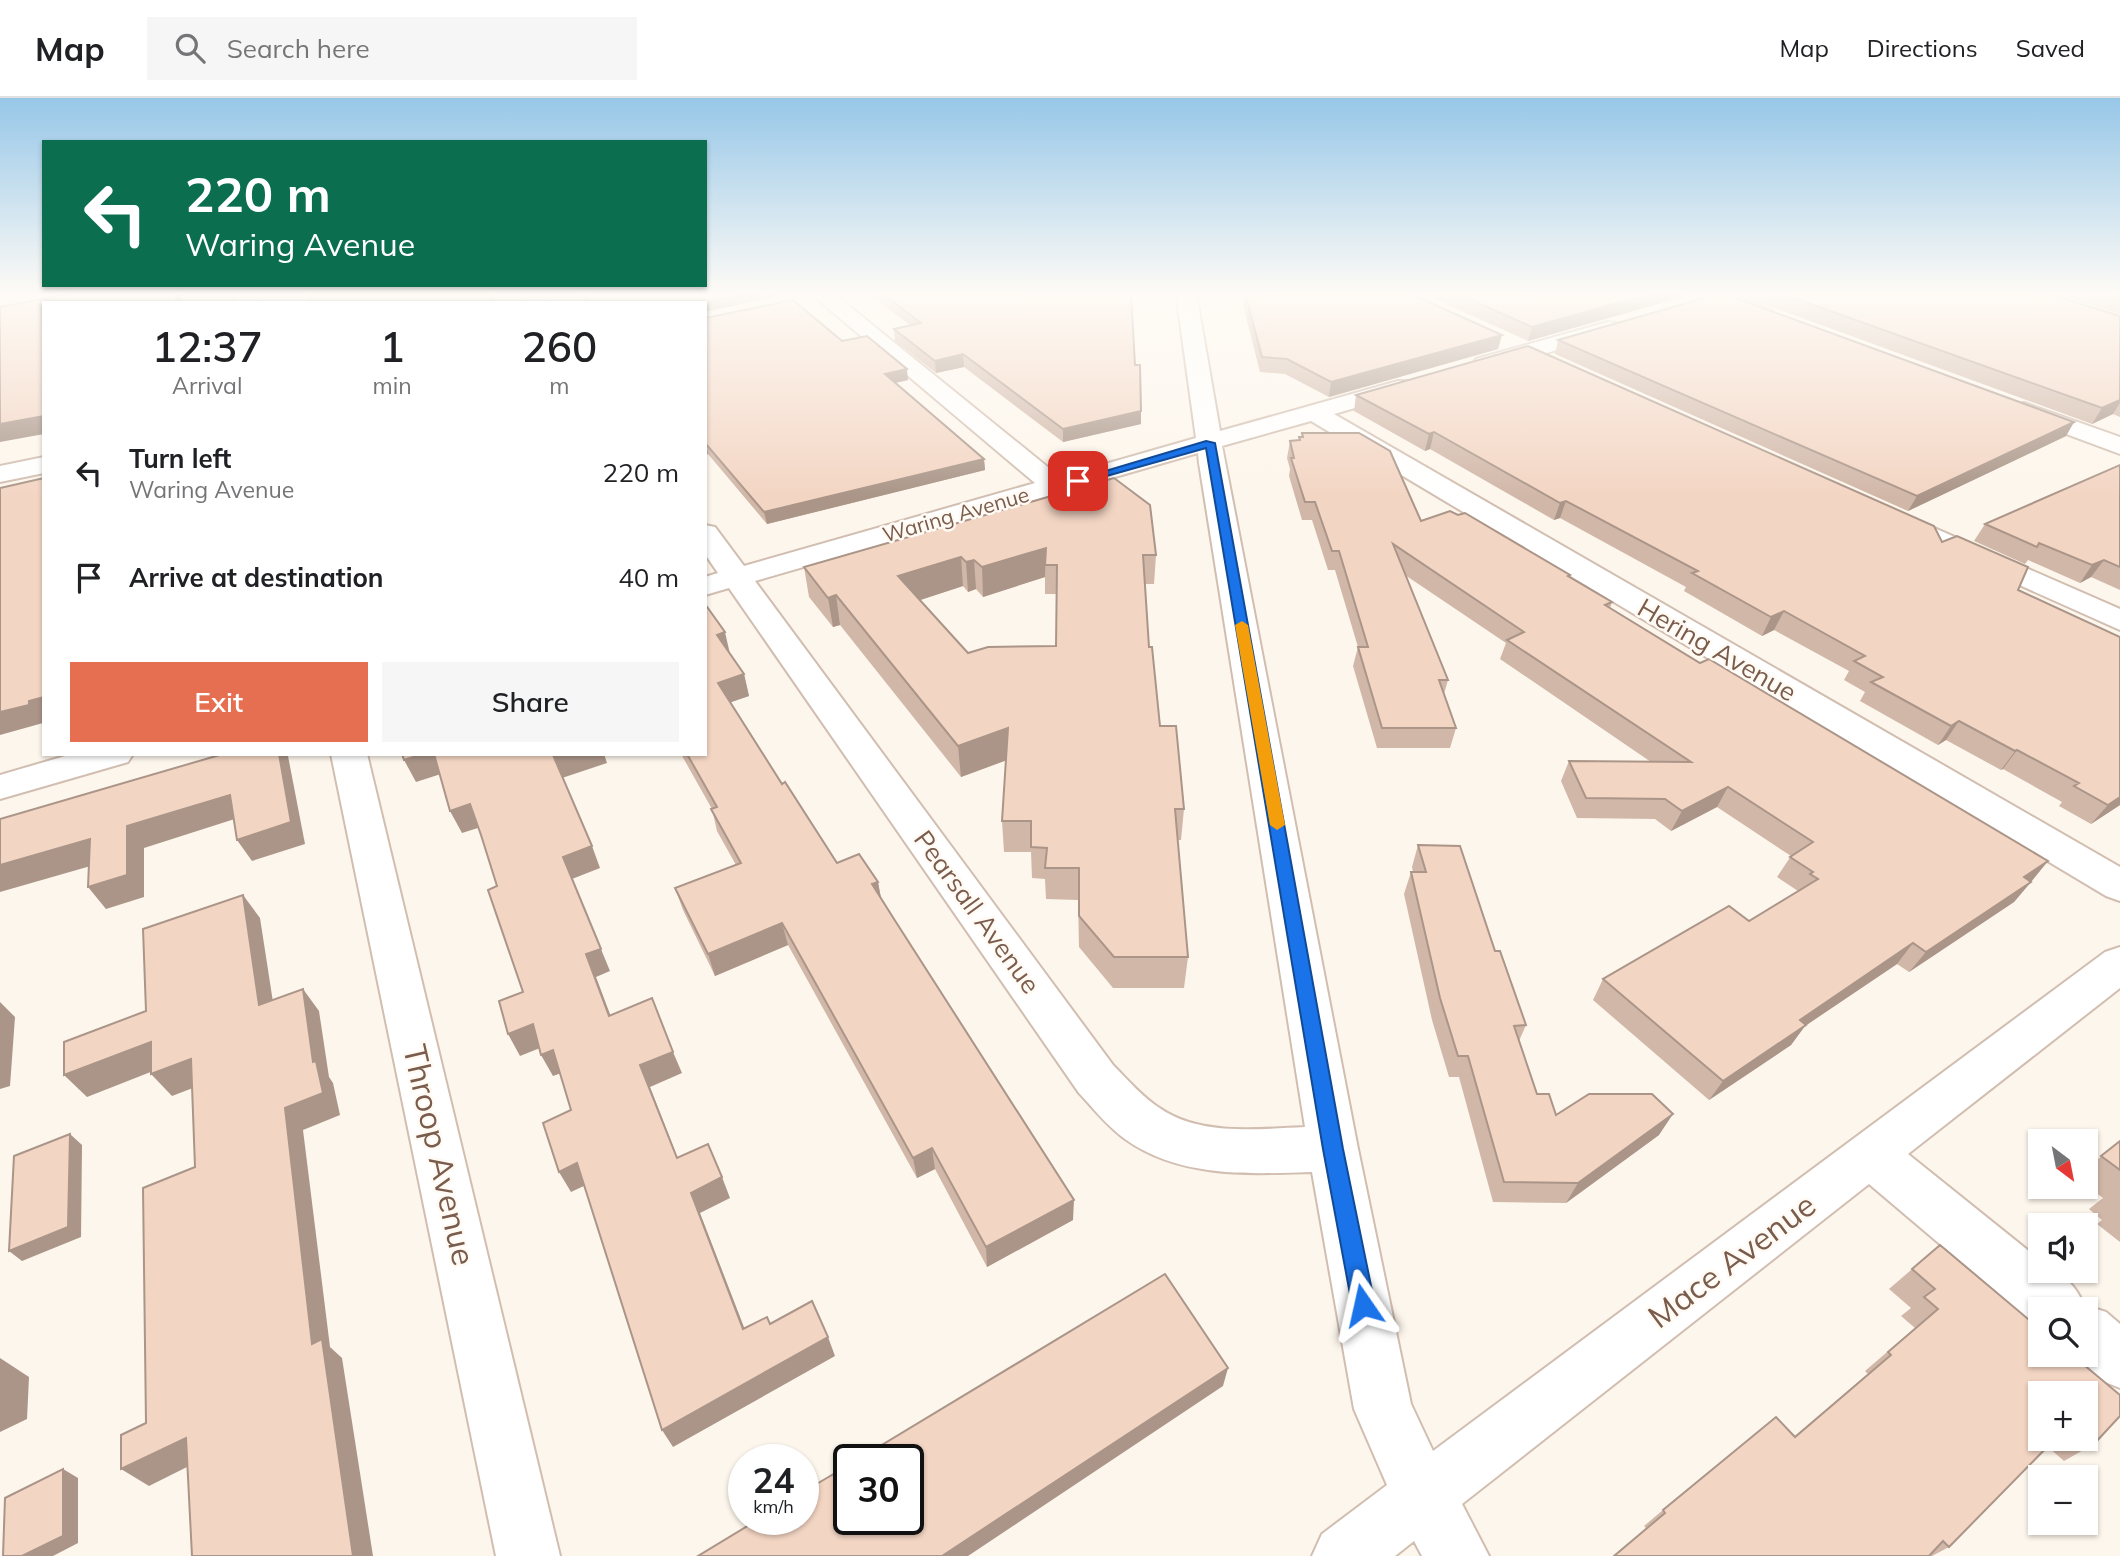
<!DOCTYPE html>
<html lang="en">
<head>
<meta charset="utf-8">
<style>
  :root { --surface:#fff; --page:#f6f6f6; --text:#202124; --muted:#757577; --line:#e0e0e0; --accent:#e76f51 }
  body { margin:0; font-family:Mulish,sans-serif; background:var(--page); color:var(--text); height:100vh; display:flex; flex-direction:column; font-size:26px; white-space:nowrap }
  * { box-sizing:border-box; margin:0 }
  p { font-size:23px; color:var(--muted) }
  .icon { flex:none; width:38px; height:38px; fill:none; stroke:currentColor; stroke-width:2; stroke-linecap:round; stroke-linejoin:round }
  .map { position:relative; flex:1; overflow:hidden }
  .panel { position:absolute; left:42px; top:203px; width:665px; height:455px; display:flex; flex-direction:column; background:var(--surface); border-radius:0px; box-shadow:0 2px 5px #0004 }
  .panel>* { flex:none }
  .guide { position:absolute; left:42px; top:42px; width:665px; height:147px; border-radius:0px; box-shadow:0 2px 5px #0004; background:#0b6e4f; color:#fff; overflow:hidden }
  .needle { width:46px; rotate:148deg }
  .controls { position:absolute; left:2028px; top:1031px; display:grid; gap:14px }
  .controls a { display:grid; place-items:center; width:70px; height:70px; border-radius:0px; background:var(--surface); box-shadow:0 2px 5px #0004; font-size:35px }
  .speed { position:absolute; left:728px; top:1346px; display:flex; gap:14px; font-size:35px; font-weight:700; text-align:center }
  .speed>* { display:grid; place-content:center; width:91px; height:91px; border-radius:50%; background:var(--surface); box-shadow:0 2px 5px #0004; line-height:1 }
  .speed small { font-size:18px; font-weight:400 }
  .speed .limit { border:4px solid #111; border-radius:10px; background:#fff; color:#111 }
  .pin { position:absolute; display:grid; place-items:center; width:60px; height:60px; color:#fff; margin:-30px; border-radius:14px; box-shadow:0 4px 10px #0006 }
  .me { position:absolute; width:77px; margin:-38px; rotate:349deg; stroke-linejoin:round; filter:drop-shadow(0 0 5px #0008) }
  .turn { display:flex; align-items:center; gap:24px; height:147px; padding:0 28px; font-size:32px }
  .turn .icon { width:91px; height:91px; stroke-width:2.5 }
  .turn b { display:block; font-size:49px; line-height:60px }
  .eta { display:flex; justify-content:space-evenly; align-items:center; height:119px; text-align:center }
  .eta b { font-size:42px; font-weight:600; line-height:49px }
  .button { display:flex; gap:14px; margin-top:auto; padding:14px 28px }
  .button a { flex:1; height:80px; border-radius:0px; background:var(--accent); color:#fff; font-size:28px; font-weight:600; line-height:80px; text-align:center }
  .button a+a { background:var(--page); color:var(--text) }
  ul { padding:0; list-style:none }
  li { display:flex; align-items:center; gap:21px; height:105px; padding:0 28px }
  li div { flex:1 }
  li b { display:block; font-size:26px }
  li em { font-style:normal }
  header { display:flex; align-items:center; gap:42px; box-sizing:border-box; height:98px; padding:0 35px; background:var(--surface); border-bottom:2px solid var(--line) }
  header strong { font-size:33px }
  nav { display:flex; gap:38px; margin-inline-start:auto; font-size:24px }
  .search { width:490px; height:63px; background:var(--page); display:flex; align-items:center; gap:18px; box-sizing:border-box; padding:0 24px; border-radius:0px; color:var(--muted); font-size:26px }
  .map>svg:first-child { display:block }
  .lines { fill:none; stroke-linecap:round; stroke-linejoin:round }
  .minor-casing { stroke:#d1beb0; stroke-width:4 }
  .minor { fill:#fff; fill-rule:evenodd }
  .wall { fill:#d1b7a8; fill-rule:evenodd }
  .shaded-wall { fill:#aa9588 }
  .building { fill:#f3d5c3; stroke:#aa9588; stroke-width:2; fill-rule:evenodd }
  .route { fill:#1a73e8; stroke:#114b97; stroke-width:2 }
  .slow { fill:#f59e0b }
  .labels { text-anchor:middle; stroke-width:5; stroke-linejoin:round; paint-order:stroke }
  .far-street-label { font-size:21px; fill:#7a5c4d; stroke:#fffaf3 }
  .street-label { font-size:26px; fill:#7a5c4d; stroke:#fffaf3 }
  .near-street-label { font-size:32px; fill:#7a5c4d; stroke:#fffaf3 }
</style>
</head>
<body>
<header>
<strong>Map</strong>
<div class="search"><svg class="icon" aria-label="search" viewBox="0 0 24 24"><circle cx="10" cy="10" r="6"/><path d="M15 15l6 6"/></svg>Search here</div>
<nav><a>Map</a><a>Directions</a><a>Saved</a></nav>
</header>
<div class="map">
<svg width="2120" height="1458" viewBox="0 0 2120 1458">
  <rect width="100%" height="100%" fill="#fdf6ec"/>
  <g class="lines">
    <g class="minor-casing">
      <g id="minor">
        <path d="M233,195h20l2,10h-20z"/>
        <path d="M521,195h20l7,10h-20z"/>
        <path d="M810,195h23l227,184 136,-39 -20,-145h20l24,138 178,-50h16l4,5 -4,5 -80,23 786,453v34l-14,-5 -795,-475 -89,25 136,703 53,255 22,47 672,-499 15,-5v41l-212,166 132,106v10c22,0 36,16 44,35l22,7 14,12v64l-20,-8 -30,-26h16v-45h-46v20l-1,-1 -170,-144 -407,320 27,52h-67l-8,-15 -19,15h-83l10,-22 65,-49 -33,-76 -42,-237c-63,2 -133,6 -187,-33 -18,-13 -31,-30 -46,-46l-350,-505 -24,7v-18l13,-4 -13,-19v-29l10,2 29,39 291,-83zM1198,355l1,10 106,664c-46,2 -104,9 -144,-18 -19,-12 -33,-29 -48,-44l-358,-484z"/>
        <path d="M1698,195h30l43,17 3,4 -3,4h-14l-56,-21z"/>
        <path d="M1608,224l8,1 3,5 -3,5 -132,38 -8,-2 -3,-5 3,-5z"/>
        <path d="M2024,305l96,34v17l-105,-39 -3,-5 3,-5z"/>
        <path d="M44,359v16l-44,9v-16z"/>
        <path d="M1893,412l227,99v21l-237,-106 -4,-6 4,-6z"/>
        <path d="M72,656h61l-5,8 -128,37v-24z"/>
        <path d="M331,656h36l193,802h-64z"/>
      </g>
    </g>
    <use href="#minor" class="minor"/>
  </g>
  <g class="wall">
    <path d="M576,195h201l1,3 -73,7h-120z"/>
    <path d="M868,195h263l4,72 6,59 -78,18 -99,-75 -28,6 -41,-32 -1,-12 16,-4z"/>
    <path d="M1240,195h169l89,56 -169,48 -44,-23 -25,-2z"/>
    <path d="M1421,195h275l-168,48z"/>
    <path d="M1742,195h303l75,23v101l-7,-3 -21,10 -350,-128z"/>
    <path d="M2051,195h69v21z"/>
    <path d="M705,220l137,23 66,39 -13,3 89,76 1,11 -218,54 -59,-70 -3,1z"/>
    <path d="M1558,242l516,82 -8,14 -158,75 -353,-157z"/>
    <path d="M1356,297l586,147 76,48 102,215 -29,19 -32,-18 3,-4 -59,-33 -2,1 -55,-30 -8,5 -78,-44 5,-9 -21,-12 5,-9 -75,-41 -12,6 -78,-45 2,-4 -126,-69 -6,2 -124,-71 -5,2 -71,-40z"/>
    <path d="M1302,335l119,88 149,54v2l42,25 -2,6 90,55 348,198 -34,41 -105,70 -12,-8 -92,62 -14,19 -82,55 -116,-100 10,-21 146,-58 49,-30 -21,-14 14,-21 -74,-49 -46,24 -16,-12 -78,-1 -16,-37 8,-20 82,1 -151,-103 6,-16 -101,-68 43,105 -4,14 12,34 -6,20h-73l-24,-82 5,-19 -23,-77h-7l-16,-50h-10l-13,-44 1,-7 -3,-11 3,-17 9,-1v-3h2z"/>
    <path d="M2120,367v125l-29,-13 -11,6 -52,-23 -3,4 -51,-23 11,-17z"/>
    <path d="M1114,380l42,77 -2,29h-9l4,63 11,79 24,83 -3,31h-3l10,117 -4,31h-71l-34,-41 -1,-47 -32,-1 -1,-20 -13,-1 -1,-26h-27l-2,-31 4,-61 -45,17 -121,-152 -7,2 -24,-30 -5,-30zM1045,479v17h11v52l-88,7 -48,-53 43,-14 5,6 8,-3 7,8z"/>
    <path d="M730,556l14,20 5,22 -19,6 52,82 55,79 41,19 3,16 192,322 -86,47 -52,-98 -18,9 -129,-233 -73,31 -32,-66 -8,-22 61,-23 -19,-34 -5,-22 -31,-55h24z"/>
    <path d="M1418,747l77,106 31,74 -7,16 18,53 19,21 103,20 -93,68 -73,-1 -34,-125h-10l-17,-57 -28,-126 7,-22h2l-1,-5z"/>
    <path d="M2120,1043v101l-23,-18 5,-4 -13,-11 14,-11 -17,-13v-16z"/>
    <path d="M1940,1147l100,84v25h31l49,41v21l-26,28 -30,17 -16,-14 -99,100 -17,9h-318l33,-27 -3,-3 19,-16 113,-93 19,19 73,-62 -3,-3 50,-43 -14,-12 10,-8 -22,-19zM2040,1295h46v45h-46z"/>
  </g>
  <g class="shaded-wall">
    <path d="M175,195h6l1,10h-6z"/>
    <path d="M744,195h33l1,3 -73,16v-9h-3z"/>
    <path d="M1654,195h42l-168,48 4,-14z"/>
    <path d="M1502,237l-4,14 -169,48 2,-15z"/>
    <path d="M963,256l1,13 -28,6 -1,-12z"/>
    <path d="M907,271l1,11 -22,5 -1,-11z"/>
    <path d="M2120,302v3l-7,11 -21,10 10,-16z"/>
    <path d="M1141,313v13l-78,18v-13z"/>
    <path d="M44,318v18l-44,8v-18z"/>
    <path d="M2074,324l-8,14 -158,75 9,-15z"/>
    <path d="M1434,334l-4,17 -5,2 4,-17z"/>
    <path d="M705,345l3,11 -3,1z"/>
    <path d="M984,361l1,11 -218,54 -3,-12z"/>
    <path d="M1566,403l-6,17 -6,2 6,-17z"/>
    <path d="M1046,450l-1,29 -62,20 -1,-30z"/>
    <path d="M961,459l2,29 -61,20 -4,-30z"/>
    <path d="M974,462l2,29 -8,3 -2,-30z"/>
    <path d="M2104,462l-13,17 -11,6 12,-18z"/>
    <path d="M836,497l4,30 -7,2 -5,-29z"/>
    <path d="M1784,513l-10,19 -12,6 9,-19z"/>
    <path d="M725,534l5,22 -13,-19z"/>
    <path d="M744,576l5,22 -26,9 -5,-22z"/>
    <path d="M44,599l-1,26 -43,12v-23l29,-11z"/>
    <path d="M1959,623l-13,19 -8,5 13,-19z"/>
    <path d="M1008,630l2,31 -49,18 -3,-31z"/>
    <path d="M2017,652l-14,19 -2,1 14,-19z"/>
    <path d="M279,656h8l1,2 17,88 -53,17 -15,-21z"/>
    <path d="M423,656h12l9,19 -28,9 -12,-22z"/>
    <path d="M557,656h47l3,9 -45,15 -9,-23z"/>
    <path d="M1728,689l-11,20 -46,24 11,-20z"/>
    <path d="M230,697l14,21 -100,32v49l-38,12 -18,-22 39,-61z"/>
    <path d="M2120,699v8l-29,19 17,-19z"/>
    <path d="M470,706l11,23 -19,6 -12,-22z"/>
    <path d="M90,741l18,22 -108,31v-27z"/>
    <path d="M592,748l8,22 -28,11 38,92 -14,6 23,61 -10,-22 -23,-62 -23,-97z"/>
    <path d="M2048,763l-17,21 -7,-5z"/>
    <path d="M878,784l4,22 -10,-20z"/>
    <path d="M2031,784l-17,20 -105,70 17,-20z"/>
    <path d="M243,797l17,23 17,110 -18,-23z"/>
    <path d="M782,825l6,22 -73,31 -7,-22z"/>
    <path d="M1913,845l-16,21 -92,62 -14,19 -82,55 14,-19 77,-61z"/>
    <path d="M303,891l16,22 10,66 4,6 7,32 -37,15 27,217 12,11 31,198h-20l-41,-212 -27,-236 28,-46z"/>
    <path d="M0,904l15,15 -5,69 -10,3z"/>
    <path d="M533,926l12,22 -25,10 -12,-22z"/>
    <path d="M151,944l20,22 -84,33 -23,-22z"/>
    <path d="M553,952l11,22 -11,4 -12,-21z"/>
    <path d="M673,954l9,21 -32,14 36,92 -46,-114z"/>
    <path d="M191,961l20,22 -39,15 -21,-22z"/>
    <path d="M1673,1016l-14,21 -93,68 12,-20z"/>
    <path d="M70,1036l12,11 -1,92 -59,24 -13,-10z"/>
    <path d="M932,1050l3,21 -18,9 -4,-20z"/>
    <path d="M577,1065l11,21 -17,8 -12,-20z"/>
    <path d="M722,1079l8,21 -30,15 52,135 -9,-19 -52,-136z"/>
    <path d="M1074,1102l-1,20 -86,47 -1,-20z"/>
    <path d="M828,1239l7,19 -162,91 -11,-17z"/>
    <path d="M0,1260l29,19 -2,42 -27,13z"/>
    <path d="M1228,1270l-5,18 -255,170h-26z"/>
    <path d="M186,1340l25,17 -62,31 -28,-17z"/>
    <path d="M63,1371l15,9v65l-25,13h-31z"/>
  </g>
  <g class="building">
    <path d="M75,195h100l1,10h-132v113l-44,8v-117z"/>
    <path d="M308,195h181l7,10h-184z"/>
    <path d="M582,195h162l-42,10h-111z"/>
    <path d="M882,195h249l4,72h5l1,46 -78,18 -100,-75 -28,7 -41,-32 27,-6z"/>
    <path d="M1245,195h164l93,42 -171,47 -44,-23 -25,-2z"/>
    <path d="M1456,195h198l-122,34z"/>
    <path d="M1722,195l352,129 -157,74 -359,-156z"/>
    <path d="M1780,195h265l75,23v84l-18,8z"/>
    <path d="M2106,195h14v4z"/>
    <path d="M793,202l49,41 25,-5 40,33 -22,5 99,85 -220,53 -59,-69v-125z"/>
    <path d="M1528,248l406,180 8,16 15,-6 71,31 -10,23 102,47v160l-12,8 -34,-19 5,-3 -62,-33 -2,1 -56,-30 -8,5 -80,-44 12,-5 -29,-16 11,-5 -81,-45 -13,6 -79,-44 6,-2 -132,-70 -6,2 -126,-71 -5,2 -73,-39z"/>
    <path d="M1302,335h57l31,18 31,70 29,-10 8,4 7,-2 105,62 -2,1 44,26 -7,3 95,58 9,-4 339,202 -24,16 7,5 -105,70 -13,-9 -113,77 6,5 -83,56 -120,-102 126,-73 20,15 69,-42 -8,-5 3,-2 -23,-15 23,-15 -85,-55 -46,24 -17,-12 -79,-1 -17,-37 122,1 -184,-122 17,-8 -131,-88 55,136h-9l17,48h-74l-24,-81h10l-29,-96h-7l-17,-49h-10l-14,-44h3l-4,-17 10,-1 -1,-3h4z"/>
    <path d="M2120,367v102l-16,-7 -12,5 -53,-22 -2,4 -52,-23z"/>
    <path d="M44,380v219l-15,4v4l-29,7v-224z"/>
    <path d="M1114,380l36,27 6,50h-13l6,92h3l8,79h16l8,83h-9l13,148h-74l-35,-41v-48h-34l2,-20 -16,-1v-26h-29l6,-93 -50,18 -122,-151 -8,3 -24,-31zM1046,450l-1,17h12l-1,81 -68,1 -20,6 -70,-77 63,-19 5,5 8,-2 8,7z"/>
    <path d="M705,506l20,28 -8,3 27,39 -26,9 64,101 3,-2 52,81 22,-9 19,28 -6,2 22,35 180,281 -88,47 -54,-99 -19,10 -131,-235 -74,31 -33,-66 66,-25 -30,-54 6,-2 -30,-53h18z"/>
    <path d="M223,656h56l12,68 -54,18 -7,-45 -103,31v49l-39,12 2,-48 -90,26v-46z"/>
    <path d="M402,656h21l-19,6z"/>
    <path d="M434,656h123l-4,1 39,91 -29,11 38,92 -15,5 23,62 43,-18 21,54 -33,13 37,93 31,-14 14,33 -31,16 52,136 24,-12 3,7 42,-23 16,36 -166,93 -85,-267 -18,9 -16,-49 28,-13 -18,-60 -12,5 -8,-31 -25,10 -9,-33 24,-9 -35,-102 9,-4 -16,-51 -11,-31 -20,7z"/>
    <path d="M1418,747l42,1 35,105h5l26,74 -12,1 23,68h12l7,21 33,-21h63l21,20 -95,69 -74,-1 -36,-126h-10l-18,-58 -29,-126h15z"/>
    <path d="M243,797l16,110 44,-16 10,73 3,-1 7,32 -38,15 27,236 10,-5 31,217h-161l-6,-118 -65,31v-34l25,-12 -3,-235 52,-21 -4,-108 -40,15v-32l-87,33v-33l82,-31 -3,-82z"/>
    <path d="M70,1036l-2,93 -59,24 5,-95z"/>
    <path d="M2120,1043v29l-19,-14z"/>
    <path d="M1940,1147l100,84v25h31l49,41v21l-26,28 -8,-7v-44h-46v45h16l-107,109 -6,-6 -14,15h-315l51,-43 -2,-3 113,-93 19,20 96,-82 -3,-3 50,-43 -14,-12 11,-8 -23,-20z"/>
    <path d="M1165,1176l63,94 -286,188h-244l61,-37h44v-27l46,-27v54h59v-59h-51z"/>
    <path d="M63,1371v67l-41,20h-19l2,-58z"/>
  </g>
  <linearGradient id="sky" x2="0" y2="1"><stop stop-color="#97c7e8"/><stop offset="0.49" stop-color="#fefbf6"/><stop offset="1" stop-color="#fefbf6" stop-opacity="0"/></linearGradient>
  <rect width="2120" height="399" fill="url(#sky)"/>
  <path class="route" d="M1206,343l9,2 128,706 32,156 -4,8 -8,3 -8,-3 -3,-8 -29,-156 -117,-701 -124,35 -10,-2z"/>
  <path class="slow" d="M1242,523l6,4 37,200 -8,5 -7,-5 -35,-200z"/>
  <g class="labels">
    <g class="far-street-label">
      <text transform="translate(956 417) rotate(-16)" y="7">Waring Avenue</text>
    </g>
    <g class="street-label">
      <text transform="translate(1717 552) rotate(30)" y="9">Hering Avenue</text>
      <text transform="translate(977 814) rotate(54)" y="9">Pearsall Avenue</text>
    </g>
    <g class="near-street-label">
      <text transform="translate(439 1057) rotate(77)" y="11">Throop Avenue</text>
      <text transform="translate(1732 1163) rotate(-37)" y="11">Mace Avenue</text>
    </g>
  </g>
</svg>
<div class="controls">
<a><svg class="needle" viewBox="-14 -14 28 28"><path d="M0-13l5 13h-10z" fill="#e53935"/><path d="M0 13l5-13h-10z" fill="#757577"/></svg></a>
<a><svg class="icon" aria-label="sound" viewBox="0 0 24 24"><path d="M4 9h4l5-4v14l-5-4H4zM17 9q2 3 0 6"/></svg></a>
<a><svg class="icon" aria-label="search" viewBox="0 0 24 24"><circle cx="10" cy="10" r="6"/><path d="M15 15l6 6"/></svg></a>
<a>+</a>
<a>−</a>
</div>
<div class="speed"><div>24<small>km/h</small></div><div class="limit">30</div></div>
<div class="pin" style="left:1078px;top:383px;background:#d93025"><svg class="icon" aria-label="arrive" viewBox="0 0 24 24"><path d="M6 21V4h12l-3 4 3 4H6"/></svg></div>
<svg class="me" style="left:1363px;top:1207px" viewBox="-20 -20 40 40"><path d="M0-17L14 15 0 8-14 15z" fill="#1a73e8" stroke="#fff" stroke-width="4"/></svg>
<div class="guide">
<div class="turn"><svg class="icon" aria-label="left" viewBox="0 0 24 24"><path d="M17 20v-9H6M10 6l-5 5 5 5"/></svg><div><b>220 m</b>Waring Avenue</div></div>
</div>
<section class="panel">
<div class="eta">
<div><b>12:37</b><p>Arrival</p></div>
<div><b>1</b><p>min</p></div>
<div><b>260</b><p>m</p></div>
</div>
<ul>
<li><svg class="icon" aria-label="left" viewBox="0 0 24 24"><path d="M17 20v-9H6M10 6l-5 5 5 5"/></svg><div><b>Turn left</b><p>Waring Avenue</p></div><em>220 m</em></li>
<li><svg class="icon" aria-label="arrive" viewBox="0 0 24 24"><path d="M6 21V4h12l-3 4 3 4H6"/></svg><div><b>Arrive at destination</b></div><em>40 m</em></li>
</ul>
<div class="button"><a>Exit</a><a>Share</a></div>
</section>
</div>
</body>
</html>
